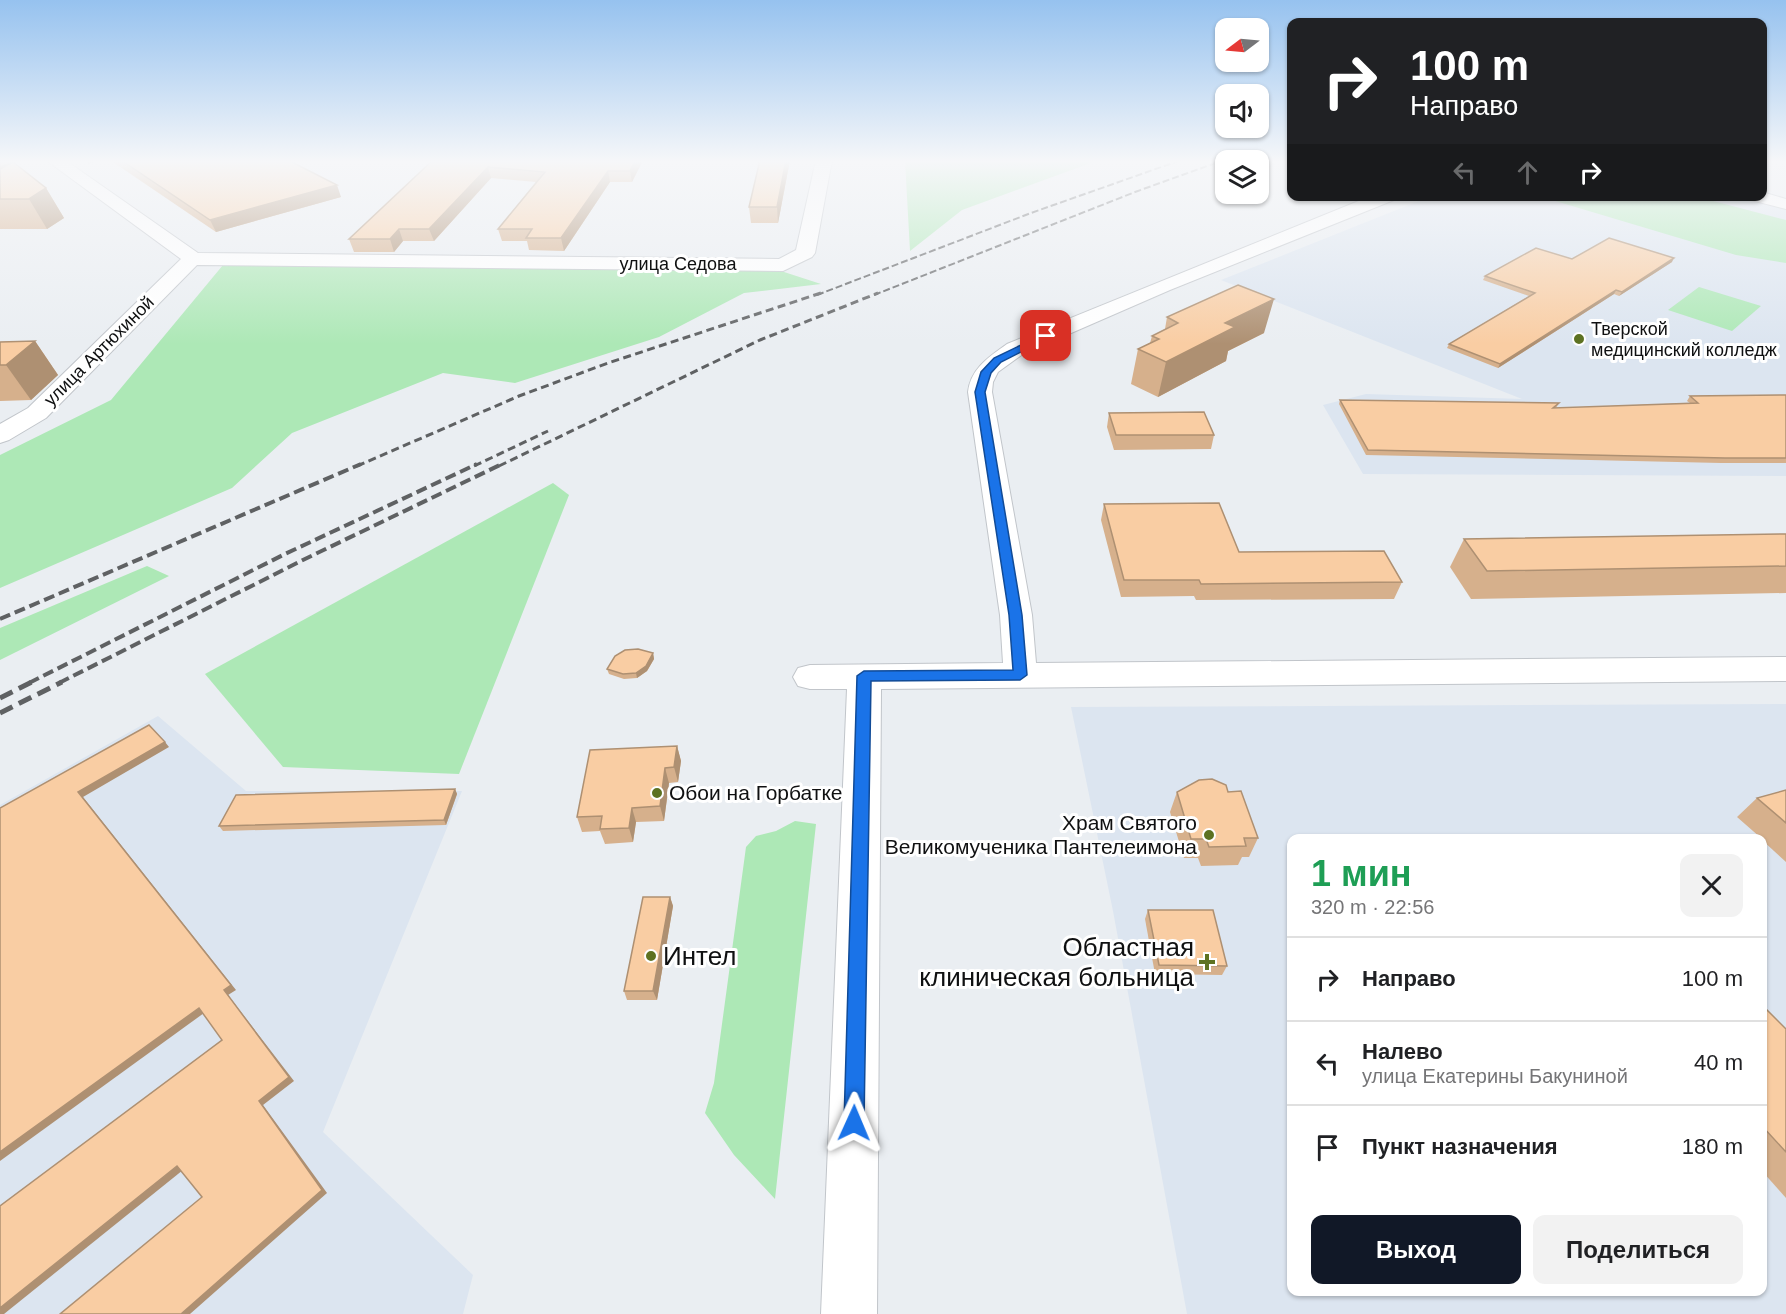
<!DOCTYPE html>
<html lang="ru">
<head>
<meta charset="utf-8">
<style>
  :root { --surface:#fff; --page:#f2f2f2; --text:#202124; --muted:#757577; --line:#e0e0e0; --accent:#111827 }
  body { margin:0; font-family:Helvetica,sans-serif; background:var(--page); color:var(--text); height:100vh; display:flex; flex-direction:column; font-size:22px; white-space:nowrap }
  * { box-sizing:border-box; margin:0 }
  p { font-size:20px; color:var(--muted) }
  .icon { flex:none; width:33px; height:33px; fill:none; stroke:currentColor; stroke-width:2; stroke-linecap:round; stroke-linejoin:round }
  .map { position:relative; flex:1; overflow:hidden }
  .details { position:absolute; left:1287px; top:834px; width:480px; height:462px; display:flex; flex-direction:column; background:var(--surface); border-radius:12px; box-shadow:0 2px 4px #0004 }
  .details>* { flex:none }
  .hud { position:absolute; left:1287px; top:18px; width:480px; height:183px; border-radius:12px; box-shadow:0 2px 4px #0004; background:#202124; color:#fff; overflow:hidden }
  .needle { width:39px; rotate:254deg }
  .tools { position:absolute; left:1215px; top:18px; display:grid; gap:12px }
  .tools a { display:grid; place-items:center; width:54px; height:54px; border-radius:12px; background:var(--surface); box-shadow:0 2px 4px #0004; font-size:30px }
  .pin { position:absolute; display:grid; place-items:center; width:51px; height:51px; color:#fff; margin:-26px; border-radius:12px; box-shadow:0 3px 9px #0006 }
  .me { position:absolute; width:66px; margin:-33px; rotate:1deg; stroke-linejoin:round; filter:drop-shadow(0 0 4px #0008) }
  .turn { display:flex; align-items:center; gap:21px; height:126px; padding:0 24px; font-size:27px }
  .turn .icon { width:78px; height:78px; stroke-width:2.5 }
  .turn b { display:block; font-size:42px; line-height:51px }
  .lanes { display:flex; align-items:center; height:57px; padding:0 24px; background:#0003; justify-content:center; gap:30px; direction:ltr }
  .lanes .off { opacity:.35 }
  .round { display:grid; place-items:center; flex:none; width:63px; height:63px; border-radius:12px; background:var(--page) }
  .overview { display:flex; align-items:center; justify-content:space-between; height:102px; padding:0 24px }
  h1 { font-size:36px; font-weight:800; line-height:45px; color:#1e9e55 }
  .button { display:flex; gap:12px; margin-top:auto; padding:12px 24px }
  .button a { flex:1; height:69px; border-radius:12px; background:var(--accent); color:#fff; font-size:24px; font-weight:800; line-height:69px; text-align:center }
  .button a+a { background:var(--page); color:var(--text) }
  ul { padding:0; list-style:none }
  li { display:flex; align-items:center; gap:18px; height:84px; padding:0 24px; border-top:2px solid var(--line) }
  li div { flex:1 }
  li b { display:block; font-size:22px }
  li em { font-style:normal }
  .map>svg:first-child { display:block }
  .built { fill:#dce5f0; fill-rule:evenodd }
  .green { fill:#ade8b6 }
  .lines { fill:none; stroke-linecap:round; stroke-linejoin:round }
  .minor-casing { stroke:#c1c5ca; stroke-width:2 }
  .minor { fill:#fff; fill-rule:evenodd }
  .rail-far3 { stroke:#5f6163; stroke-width:2; stroke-dasharray:7 3; stroke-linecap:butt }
  .rail-far2 { stroke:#5f6163; stroke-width:3; stroke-dasharray:8 4.5; stroke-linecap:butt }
  .rail-far1 { stroke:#5f6163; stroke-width:4; stroke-dasharray:11 5; stroke-linecap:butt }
  .rail { stroke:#5f6163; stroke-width:5; stroke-dasharray:14 7; stroke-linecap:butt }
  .wall { fill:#d6b08c }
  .shaded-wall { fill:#ae9072 }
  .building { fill:#f9cda3; stroke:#ae9072; stroke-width:1.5 }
  .route { fill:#1a73e8; stroke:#114b97; stroke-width:1.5 }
  .poi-dot { fill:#5d7222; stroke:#fff; stroke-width:2 }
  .labels { text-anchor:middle; stroke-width:6; stroke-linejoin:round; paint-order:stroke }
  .far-street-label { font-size:18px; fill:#0f1011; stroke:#fff }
  .far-poi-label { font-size:18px; fill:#0f1011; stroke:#fff; text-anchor:start }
  .poi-label { font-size:21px; fill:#0f1011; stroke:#fff; text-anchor:start }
  .near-poi-label { font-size:26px; fill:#0f1011; stroke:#fff; text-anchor:end }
</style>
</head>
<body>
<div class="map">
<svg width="1786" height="1314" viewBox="0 0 1786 1314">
  <rect width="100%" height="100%" fill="#eaeef2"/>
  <g class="built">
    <path d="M1741,196l45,12v268l-423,-2 -40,-69 43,-11 156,5 -301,-119 208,-83z"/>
    <path d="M1786,704v610h-599l-74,-403 -42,-204zM1292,838h470v454h-470z"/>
    <path d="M158,716l88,75h216l-139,341 150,143 -10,39h-463v-509z"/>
  </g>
  <g class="green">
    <path d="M905,160h194l-137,50 -52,41z"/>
    <path d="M1542,197h156l88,23v43l-50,-8z"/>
    <path d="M223,265l558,6 40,13 -77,9 -85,44 -144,46 -72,-10 -151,60 -60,55 -232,100v-133l111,-55z"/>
    <path d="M1699,287l62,19 -29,25 -64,-21z"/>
    <path d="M553,483l16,12 -110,279 -176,-7 -78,-93z"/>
    <path d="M147,566l22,10 -169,84v-32z"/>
    <path d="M795,821l21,3 -41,375 -41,-44 -29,-42 9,-30 32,-236 10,-11 20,-5z"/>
  </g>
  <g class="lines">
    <g class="minor-casing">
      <g id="minor">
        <path d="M46,160h19l133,93 581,6 17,-9 20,-90h16l-17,93 -3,4 -29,14 -586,-6 -151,153 -37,22 -9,3v-19l28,-16 153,-149z"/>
        <path d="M1762,192l24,7v10l-35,-9 -2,-4h13z"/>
        <path d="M1371,196h25l-2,4 -224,90 -147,64 -25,18 -5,10 -1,10 40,223 4,48 750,-6v24l-905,8 -4,625h-56l26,-625h-37l-12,-3 -5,-9 5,-9 12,-3 193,-2 -3,-48 -32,-223c3,-24 21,-35 39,-48z"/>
      </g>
    </g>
    <use href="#minor" class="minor"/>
    <g class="rail-far3">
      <path d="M817,295l214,-82 150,-53"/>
      <path d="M874,295l261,-103 89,-32"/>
    </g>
    <g class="rail-far2">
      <path d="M357,466l162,-70 89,-33 213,-70"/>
      <path d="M474,466l74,-35"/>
      <path d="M499,466l261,-126 118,-47"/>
    </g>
    <g class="rail-far1">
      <path d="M0,619l361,-155"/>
      <path d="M29,683l256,-129 192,-90"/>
      <path d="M59,683l246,-124 197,-95"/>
    </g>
    <g class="rail">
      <path d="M0,698l32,-16"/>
      <path d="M0,713l62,-31"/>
    </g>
  </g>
  <g class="wall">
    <path d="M0,160l46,28 18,30 -17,11h-47z"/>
    <path d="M110,160h178l53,37 -125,35z"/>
    <path d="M433,160h210l-11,22h-22l-46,69 -35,-1 -2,-9h-25l-4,-12 38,-47 -45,-4 -57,63h-31l-9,11h-40l-5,-13z"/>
    <path d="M760,160h30l-12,63h-27l-2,-16z"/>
    <path d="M1572,259l100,3 -53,34 -5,-2 -116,74 -51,-20 2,-4 80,-48 -46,-16 2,-4z"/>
    <path d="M1167,317l97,16 -36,18 -2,10 -68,36 -27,-13 7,-35 12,-6 2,-7 13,-7z"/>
    <path d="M35,341l23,34 -27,25 -31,1v-59z"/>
    <path d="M1786,395v68h-65l-355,-8 -27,-51 1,-4 219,3 -3,5 134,-5 -3,-2 3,-5z"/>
    <path d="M1109,413l105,22 -3,14 -97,1 -7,-23z"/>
    <path d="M1104,504l135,48 163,30 -8,17 -198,1 -2,-4 -73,1 -20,-77z"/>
    <path d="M1786,534v59l-315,6 -21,-32 14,-28z"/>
    <path d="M653,653l1,6 -7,12 -10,7 -13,1 -15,-5 -2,-5z"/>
    <path d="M677,746l4,15 -3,21 -9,1 -5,38 -28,1 -3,20 -28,2 -5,-13 -18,1 -5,-15z"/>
    <path d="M455,789l2,5 -11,31 -223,6 -4,-5z"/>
    <path d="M1786,790v72l-24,-22v-2h-1l-24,-21 20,-19z"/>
    <path d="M1177,792h51l30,46 -9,19h-7l-4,8 -37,1 -3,-8h-14l-14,-46z"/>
    <path d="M670,897l3,9 -16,94h-30l-3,-9z"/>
    <path d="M1148,910l79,56 -5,9 -67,-1 -10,-55z"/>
    <path d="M1762,1005l24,24v169l-24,-27z"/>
  </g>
  <g class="shaded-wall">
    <path d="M87,160h15l-14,4z"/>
    <path d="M635,160h8l-11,22 -2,-11z"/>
    <path d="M786,160h4l-12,63 -1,-16z"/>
    <path d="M488,167l3,11 -57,63 -5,-12z"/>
    <path d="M608,171l2,11 -46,69 -3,-13z"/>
    <path d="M337,185l4,12 -125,35 -6,-12z"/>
    <path d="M46,188l18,30 -17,11 -18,-30z"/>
    <path d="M399,229l4,12 -9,11 -4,-13z"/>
    <path d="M1674,258l-2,4 -53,34 3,-4z"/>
    <path d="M1616,290l-2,4 -116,74 2,-4z"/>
    <path d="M1274,299l-10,34 -36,18 -2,10 -68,36 8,-35 59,-39z"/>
    <path d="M35,341l23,34 -27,25 -25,-35z"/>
    <path d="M653,653l1,6 -7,12 -10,7 -1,-5z"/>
    <path d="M165,742l4,5 -86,50 153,193 -8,5 66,86 -31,24 64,88 -137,121h-9l78,-213 -35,-111 -146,-198z"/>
    <path d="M677,746l4,15 -3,21 -4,-15z"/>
    <path d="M665,768l4,15 -5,38 -4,-15z"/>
    <path d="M455,789l2,5 -11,31 -2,-5z"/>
    <path d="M632,808l4,14 -3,20 -4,-14z"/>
    <path d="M670,897l3,9 -16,94 -4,-9z"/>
    <path d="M199,1008l5,5 -204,148v-9z"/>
    <path d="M177,1166l6,4 -179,144h-4v-6z"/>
  </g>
  <g class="building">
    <path d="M0,160h7l4,3 -11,4z"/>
    <path d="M121,160h167l49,25 -127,35z"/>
    <path d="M433,160h202l-5,11h-22l-47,67h-35l6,-9h-34l47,-57 -57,-5 -59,62h-30l-9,10h-41z"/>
    <path d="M760,160h26l-9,47h-28z"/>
    <path d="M13,162l33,26 -17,11h-29v-30z"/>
    <path d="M1609,238l65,20 -52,34 -6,-2 -116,74 -51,-20 86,-51 -50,-17 51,-28 36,11z"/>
    <path d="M1238,285l36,14 -49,24 10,4 -69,35 -28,-13 21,-10 -7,-3 26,-13 -11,-6z"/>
    <path d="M35,341l-29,24h-6v-23z"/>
    <path d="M1786,395v63h-61l-357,-8 -28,-50 219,3 -6,5 145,-5 -8,-7z"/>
    <path d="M1204,412l10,23h-98l-7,-22z"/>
    <path d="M1219,503l20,49 145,-1 18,31 -201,2 -2,-4h-75l-20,-76z"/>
    <path d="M1786,534v32l-299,5 -23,-32z"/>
    <path d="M638,649l15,4 -7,13 -10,7 -13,1 -16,-5 8,-13 10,-6z"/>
    <path d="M149,725l16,17 -87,50 153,193 -7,5 65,87 -30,24 63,89 -141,124h-121l142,-117 -25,-31 -177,142v-102l222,-166 -23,-32 -199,144v-344z"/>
    <path d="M677,746l-3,21 -9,1 -5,38 -28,2 -3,20 -29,1 2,-13 -25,1 13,-67z"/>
    <path d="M1212,779l14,6 2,7 13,-1 17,47h-14l2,8 -37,1 -3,-8h-15l-14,-47 22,-12z"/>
    <path d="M455,789l-11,31 -225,6 17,-31z"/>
    <path d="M1786,790v33l-29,-25z"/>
    <path d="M643,897h27l-17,94h-29z"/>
    <path d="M1148,910h65l14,56 -68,-1z"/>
    <path d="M1762,1005l24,24v123l-24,-26z"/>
  </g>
  <linearGradient id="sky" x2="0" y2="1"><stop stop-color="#96c2ef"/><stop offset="0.47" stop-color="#f6f7f9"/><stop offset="1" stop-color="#f6f7f9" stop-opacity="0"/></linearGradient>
  <rect width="1786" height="344" fill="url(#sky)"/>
  <path class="route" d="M1046,333l5,3 -2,2 -48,24 -10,11 -6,19 37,223 5,60 -7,5 -149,1 -7,442 -3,7 -7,3 -7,-3 -3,-7 13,-447 7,-5 149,-1 -4,-55 -34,-223 6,-20 13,-14z"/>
  <g class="poi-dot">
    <circle cx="1579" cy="339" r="6"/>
    <circle cx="657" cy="793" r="6"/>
    <circle cx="1209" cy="835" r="6"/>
    <circle cx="651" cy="956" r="6"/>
    <path d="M1204 953h6v6h6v6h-6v6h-6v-6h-6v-6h6z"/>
  </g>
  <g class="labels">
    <g class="far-street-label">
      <text x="678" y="270">улица Седова</text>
      <text transform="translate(99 351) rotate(-45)" y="6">улица Артюхиной</text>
    </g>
    <g class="far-poi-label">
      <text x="1591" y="335">Тверской<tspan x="1591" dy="21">медицинский колледж</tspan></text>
    </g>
    <g class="poi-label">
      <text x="669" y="800">Обои на Горбатке</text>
      <text x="1197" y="830" text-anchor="end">Храм Святого<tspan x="1197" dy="24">Великомученика Пантелеимона</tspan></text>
    </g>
    <g class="near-poi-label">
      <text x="1194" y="956">Областная<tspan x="1194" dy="30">клиническая больница</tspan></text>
      <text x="663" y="965" text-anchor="start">Интел</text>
    </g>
  </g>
</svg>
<div class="tools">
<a><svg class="needle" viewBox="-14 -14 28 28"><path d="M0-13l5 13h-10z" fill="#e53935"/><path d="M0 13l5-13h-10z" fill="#757577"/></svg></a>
<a><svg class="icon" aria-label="sound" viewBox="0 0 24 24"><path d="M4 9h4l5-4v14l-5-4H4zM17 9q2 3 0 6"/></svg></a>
<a><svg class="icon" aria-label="layers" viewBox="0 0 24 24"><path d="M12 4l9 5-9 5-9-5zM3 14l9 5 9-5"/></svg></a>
</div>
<div class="pin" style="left:1046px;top:336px;background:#d93025"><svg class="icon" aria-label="arrive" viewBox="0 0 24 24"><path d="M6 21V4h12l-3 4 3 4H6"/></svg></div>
<svg class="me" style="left:854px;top:1123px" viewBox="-20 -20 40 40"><path d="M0-17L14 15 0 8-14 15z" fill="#1a73e8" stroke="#fff" stroke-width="4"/></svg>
<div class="hud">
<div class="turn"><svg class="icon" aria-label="right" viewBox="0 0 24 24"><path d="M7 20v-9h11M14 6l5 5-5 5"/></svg><div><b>100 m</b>Направо</div></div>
<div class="lanes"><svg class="icon off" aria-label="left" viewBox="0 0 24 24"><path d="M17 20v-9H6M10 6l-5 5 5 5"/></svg><svg class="icon off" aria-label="ahead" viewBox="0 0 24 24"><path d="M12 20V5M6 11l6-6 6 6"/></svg><svg class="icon" aria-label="right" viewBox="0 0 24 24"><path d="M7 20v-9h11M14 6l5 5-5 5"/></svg></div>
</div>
<section class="details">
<div class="overview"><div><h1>1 мин</h1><p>320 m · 22:56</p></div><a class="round"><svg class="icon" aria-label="close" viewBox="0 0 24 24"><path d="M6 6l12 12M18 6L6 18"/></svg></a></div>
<ul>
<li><svg class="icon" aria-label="right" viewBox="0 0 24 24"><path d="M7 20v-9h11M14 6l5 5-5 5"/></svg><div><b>Направо</b></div><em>100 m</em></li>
<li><svg class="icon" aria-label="left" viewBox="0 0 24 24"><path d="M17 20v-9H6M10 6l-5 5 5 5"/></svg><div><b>Налево</b><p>улица Екатерины Бакуниной</p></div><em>40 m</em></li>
<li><svg class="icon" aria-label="arrive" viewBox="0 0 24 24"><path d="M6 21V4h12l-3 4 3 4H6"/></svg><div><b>Пункт назначения</b></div><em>180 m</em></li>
</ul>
<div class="button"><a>Выход</a><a>Поделиться</a></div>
</section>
</div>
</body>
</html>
